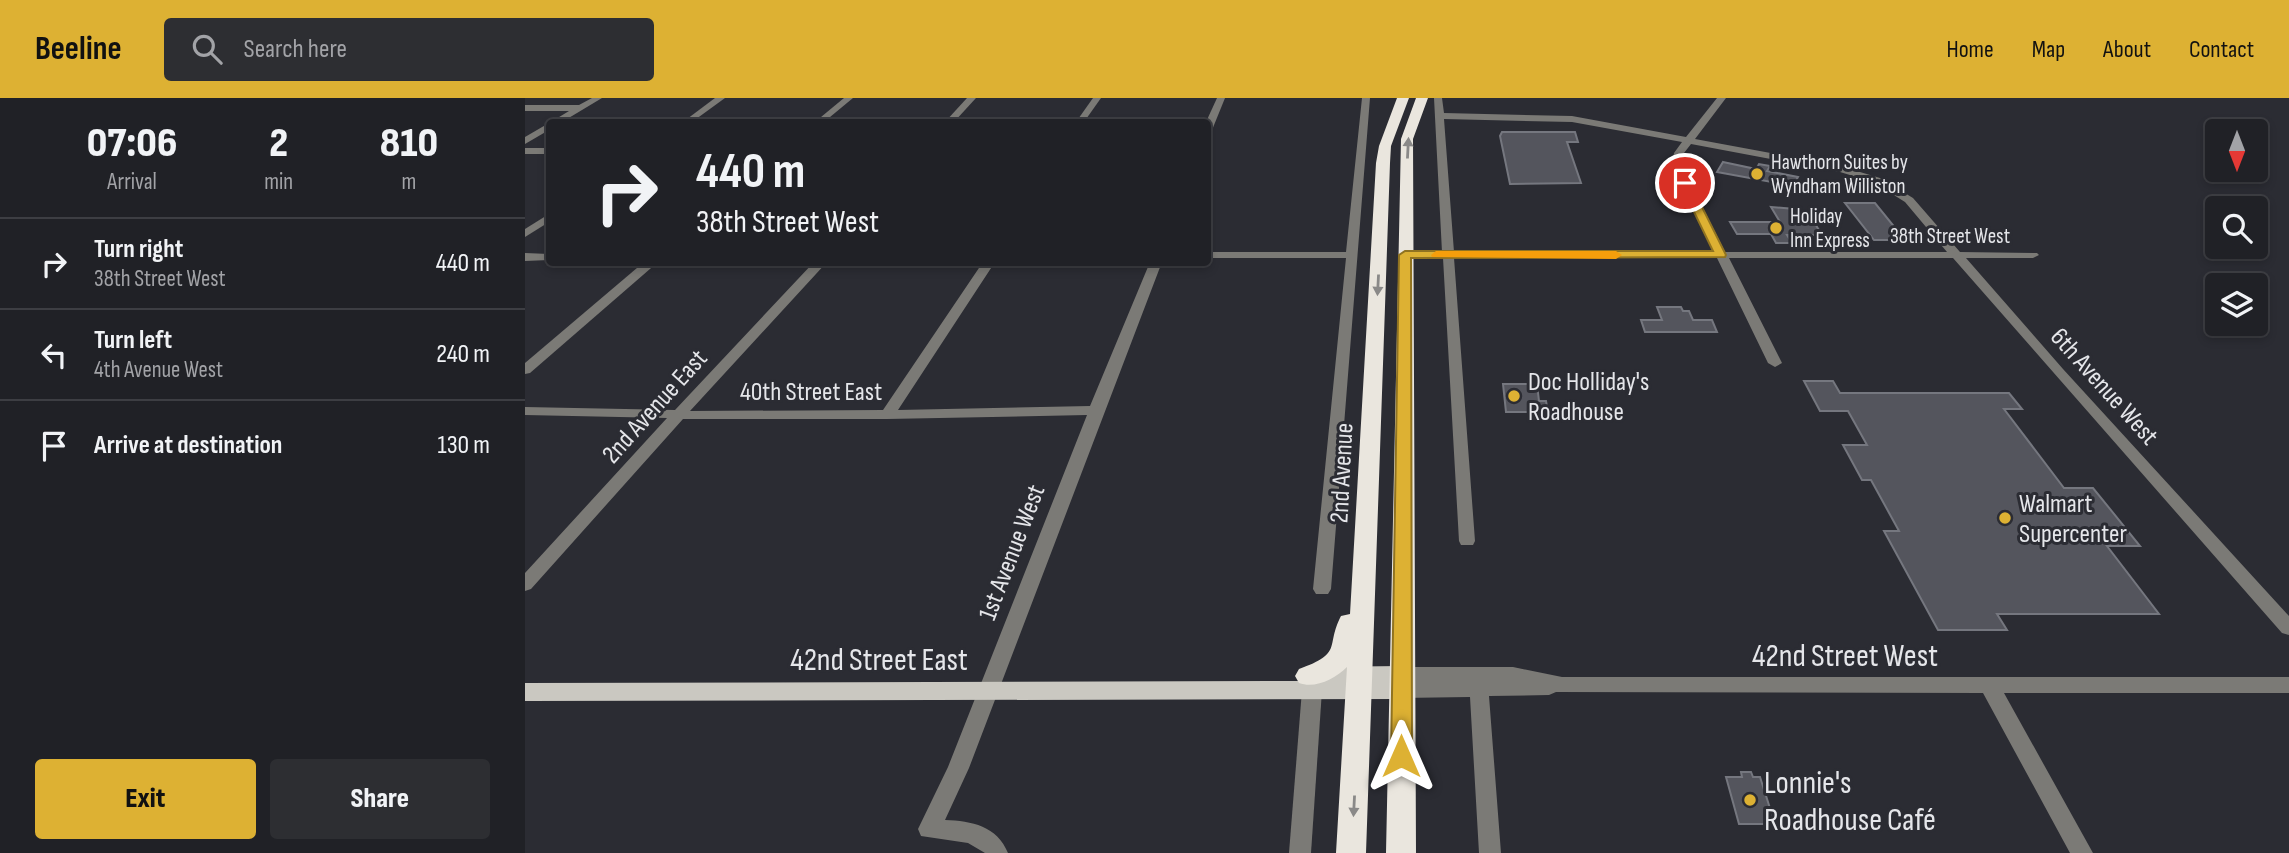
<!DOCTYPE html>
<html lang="en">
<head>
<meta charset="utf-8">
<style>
  :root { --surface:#202126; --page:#2d2e32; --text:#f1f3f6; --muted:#a2a3a7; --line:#3d3e43; --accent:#ddb133 }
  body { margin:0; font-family:"Sofia Sans Condensed",sans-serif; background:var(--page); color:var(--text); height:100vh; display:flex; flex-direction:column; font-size:26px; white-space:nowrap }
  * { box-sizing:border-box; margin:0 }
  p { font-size:23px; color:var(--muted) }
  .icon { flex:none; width:38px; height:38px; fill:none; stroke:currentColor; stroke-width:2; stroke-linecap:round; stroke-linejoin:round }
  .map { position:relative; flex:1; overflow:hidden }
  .details { display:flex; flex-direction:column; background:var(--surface); width:525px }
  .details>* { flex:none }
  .banner { position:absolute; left:21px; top:21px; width:665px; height:147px; border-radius:7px; box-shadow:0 4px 10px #0003,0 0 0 2px var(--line); background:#202126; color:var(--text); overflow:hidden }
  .needle { width:46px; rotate:180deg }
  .tools { position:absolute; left:1680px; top:21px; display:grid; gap:14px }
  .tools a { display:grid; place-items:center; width:63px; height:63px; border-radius:7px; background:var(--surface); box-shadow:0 4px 10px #0003,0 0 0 2px var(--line); font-size:35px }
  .pin { position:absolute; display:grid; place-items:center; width:60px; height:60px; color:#fff; margin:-30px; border:4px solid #fff; border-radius:50%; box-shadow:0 2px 7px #0007 }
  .me { position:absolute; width:77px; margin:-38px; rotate:0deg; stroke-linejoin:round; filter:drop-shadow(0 0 5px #0008) }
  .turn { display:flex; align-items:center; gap:24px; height:147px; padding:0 35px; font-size:32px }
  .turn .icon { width:91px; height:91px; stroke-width:2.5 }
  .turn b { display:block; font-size:49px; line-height:60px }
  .eta { display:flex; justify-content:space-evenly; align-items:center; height:119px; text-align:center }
  .eta b { font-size:42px; font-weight:800; line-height:49px }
  .button { display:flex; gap:14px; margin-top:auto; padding:14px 35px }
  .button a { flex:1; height:80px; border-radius:7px; background:var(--accent); color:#111; font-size:28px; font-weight:800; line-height:80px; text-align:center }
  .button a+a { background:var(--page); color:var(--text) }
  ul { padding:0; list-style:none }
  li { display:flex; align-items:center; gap:21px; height:91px; padding:0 35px; border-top:2px solid var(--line) }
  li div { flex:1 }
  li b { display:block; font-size:26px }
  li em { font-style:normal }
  header { display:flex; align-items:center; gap:42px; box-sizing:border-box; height:98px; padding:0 35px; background:var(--accent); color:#111 }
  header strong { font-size:33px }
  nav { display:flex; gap:38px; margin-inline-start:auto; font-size:24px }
  .search { width:490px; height:63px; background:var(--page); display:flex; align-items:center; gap:18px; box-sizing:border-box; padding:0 24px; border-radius:7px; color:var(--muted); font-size:26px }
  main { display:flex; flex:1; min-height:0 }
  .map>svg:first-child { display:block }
  .building { fill:#54555d; stroke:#75777f; stroke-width:2 }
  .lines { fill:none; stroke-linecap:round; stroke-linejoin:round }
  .minor { fill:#7b7a76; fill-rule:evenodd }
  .major { fill:#cac8c1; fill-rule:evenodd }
  .highway { fill:#eae6de; fill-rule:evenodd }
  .oneway { fill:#8a8988 }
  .route { fill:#ddb133; stroke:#907321; stroke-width:2 }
  .slow { fill:#f59e0b }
  .poi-dot { fill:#ddb133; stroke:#2b2c33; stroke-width:2.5 }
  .labels { text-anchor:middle; stroke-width:6; stroke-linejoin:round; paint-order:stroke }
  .far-poi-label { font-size:21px; fill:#e5e6ea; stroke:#2b2c33; text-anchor:start }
  .far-street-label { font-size:21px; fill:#e5e6ea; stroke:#2b2c33 }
  .poi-label { font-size:26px; fill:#e5e6ea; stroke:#2b2c33; text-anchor:start }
  .street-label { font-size:26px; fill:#e5e6ea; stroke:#2b2c33 }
  .near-street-label { font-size:32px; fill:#e5e6ea; stroke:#2b2c33 }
  .near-poi-label { font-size:32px; fill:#e5e6ea; stroke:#2b2c33; text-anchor:start }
</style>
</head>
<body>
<header>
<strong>Beeline</strong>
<div class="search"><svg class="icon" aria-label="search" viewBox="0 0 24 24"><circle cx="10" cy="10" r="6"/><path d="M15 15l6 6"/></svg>Search here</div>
<nav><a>Home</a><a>Map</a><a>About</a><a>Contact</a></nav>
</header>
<main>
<section class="details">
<div class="eta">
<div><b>07:06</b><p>Arrival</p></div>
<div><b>2</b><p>min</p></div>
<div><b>810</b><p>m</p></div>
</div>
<ul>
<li><svg class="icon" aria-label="right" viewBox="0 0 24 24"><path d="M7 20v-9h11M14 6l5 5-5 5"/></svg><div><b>Turn right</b><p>38th Street West</p></div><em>440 m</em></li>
<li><svg class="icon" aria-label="left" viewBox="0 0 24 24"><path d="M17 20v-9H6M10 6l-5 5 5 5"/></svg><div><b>Turn left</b><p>4th Avenue West</p></div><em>240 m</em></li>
<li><svg class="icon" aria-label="arrive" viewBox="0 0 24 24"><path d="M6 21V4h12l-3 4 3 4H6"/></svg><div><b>Arrive at destination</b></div><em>130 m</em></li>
</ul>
<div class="button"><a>Exit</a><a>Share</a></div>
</section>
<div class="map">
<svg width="1764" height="755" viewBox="0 0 1764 755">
  <rect width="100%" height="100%" fill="#2b2c33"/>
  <g class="building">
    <path d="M977,34h73l3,10h-11l14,41 -71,1 -10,-48z"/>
    <path d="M1198,64l33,7 3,-5 11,2 -3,5 31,6 -5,9 -76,-14z"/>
    <path d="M1320,105h30l30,37h-31z"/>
    <path d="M1246,109l24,2 9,13h10l8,13h-35l5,8h-16l-5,-9h-34l-7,-12h50z"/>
    <path d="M1132,209h24l2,4h6l4,9h19l5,12h-72l-4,-12h21z"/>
    <path d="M1279,283h29l7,12h169l13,16h-18l60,79h29l47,58h-33l52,68h-162l10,16h-69l-54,-99h15l-28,-51h-9l-19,-35h24l-19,-34h-28z"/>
    <path d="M978,286h34l2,17h7l2,11h-42z"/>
    <path d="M1216,674h10l2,5h7l15,47h-36l-13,-47h16z"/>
  </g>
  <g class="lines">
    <g class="minor">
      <path d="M67,0h10l-40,24h-11l18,-11h-44v-6h54z"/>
      <path d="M190,0h10l-33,24h-9z"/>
      <path d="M319,0h9l-29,24h-9z"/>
      <path d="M442,0h9l-22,24h-9z"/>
      <path d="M568,0h8l-17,24h-8z"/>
      <path d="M692,0h8l-13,32 -5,3 -1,-11z"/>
      <path d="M837,0h8l-39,491 -3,5h-12l-3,-5 33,-331h-139v-6h139z"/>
      <path d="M909,0h8l2,15 128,3 114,21 31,-39h9l-31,41 145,27 40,12 33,20 47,54 77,1 2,2 -6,3h-67l97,111 226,247v19l-7,-2 -329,-375h-224l53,105 -7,4 -7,-4 -51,-105h-263l21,283 -2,4h-12l-2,-4 -16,-283h-38l-6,-3 6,-3h37zM919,21l128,3 110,20 -8,11 -2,13 42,86h-260zM1166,46l149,28 33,10 32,20 42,50h-222l-43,-86 2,-13z"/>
      <path d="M24,25v7l-24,14v-7z"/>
      <rect x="0" y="50" width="24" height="6"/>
      <path d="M24,116v8l-24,15v-8z"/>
      <path d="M0,155l24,1v6l-24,1z"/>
      <path d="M119,164h14l-128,111 -5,1v-11z"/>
      <path d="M289,164h13l-137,149 193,-1 100,-148h12l-97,148 192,-4 60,-144h12l-193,506 -24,52c27,1 52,6 63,33h-23l-17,-10 -47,-7 -3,-7 30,-62 139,-352 -200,4h-204l-152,170 -6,2v-18l142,-155 -142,-3v-8l150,3z"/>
      <path d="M877,569h111l49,10h727v16h-285l89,160h-23l-87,-160 -427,-1 -7,3 -60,1 12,157h-22l-9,-156 -69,1 -7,-2 -3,-6 3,-6 6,-2 -5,-1 -3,-6 3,-6z"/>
      <path d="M787,584l7,2 3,6 -11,163h-22l13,-163 3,-6z"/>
    </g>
    <path class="major" d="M877,568l8,3 3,6 -7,8 6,7 -3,6 -8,3 -876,2v-18l780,-2 -3,-5 3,-6 8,-3z"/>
    <g class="highway">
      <path d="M872,0h12l-18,48 -1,17 -24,690h-30l11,-186c-12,12 -32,22 -48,16l-4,-7 4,-7c45,-16 26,-22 42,-53l9,-2 26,-451 3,-17z"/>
      <path d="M891,0h12l-15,41 3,714h-30l15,-714z"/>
    </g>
  </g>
  <defs><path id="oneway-solid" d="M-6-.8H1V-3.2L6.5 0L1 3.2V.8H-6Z" transform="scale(1.75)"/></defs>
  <g class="oneway">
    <use href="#oneway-solid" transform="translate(883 50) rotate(-87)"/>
    <use href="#oneway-solid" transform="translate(853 187) rotate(93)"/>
    <use href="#oneway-solid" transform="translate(829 708) rotate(93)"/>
  </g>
  <path class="route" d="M1157,83l8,2 36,72 -1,2 -314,1 1,498 -3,6 -8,3 -7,-3 -3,-6 8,-501 6,-4h308l-33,-68z"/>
  <path class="slow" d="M911,153h180l6,4 -6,4 -184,-2 -1,-2z"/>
  <g class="poi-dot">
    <circle cx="1232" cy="76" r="7"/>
    <circle cx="1251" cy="130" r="7"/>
    <circle cx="989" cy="298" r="7"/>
    <circle cx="1480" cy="420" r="7"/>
    <circle cx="1225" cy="702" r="7"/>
  </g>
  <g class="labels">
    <g class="far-poi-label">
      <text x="1246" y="71">Hawthorn Suites by<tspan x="1246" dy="24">Wyndham Williston</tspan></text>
      <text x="1265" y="125">Holiday<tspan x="1265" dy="24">Inn Express</tspan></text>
    </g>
    <g class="far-street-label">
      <text x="1425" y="145">38th Street West</text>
    </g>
    <g class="poi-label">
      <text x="1003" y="292">Doc Holliday's<tspan x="1003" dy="30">Roadhouse</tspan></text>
      <text x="1494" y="414">Walmart<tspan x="1494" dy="30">Supercenter</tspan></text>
    </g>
    <g class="street-label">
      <text transform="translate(1580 288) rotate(48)" y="9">6th Avenue West</text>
      <text x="286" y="302">40th Street East</text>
      <text transform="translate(129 308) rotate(-48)" y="9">2nd Avenue East</text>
      <text transform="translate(816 375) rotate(-87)" y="9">2nd Avenue</text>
      <text transform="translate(486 454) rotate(-69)" y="9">1st Avenue West</text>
    </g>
    <g class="near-street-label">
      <text x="1320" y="568">42nd Street West</text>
      <text x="354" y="572">42nd Street East</text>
    </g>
    <g class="near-poi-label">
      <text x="1239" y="695">Lonnie's<tspan x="1239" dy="37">Roadhouse Café</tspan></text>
    </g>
  </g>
</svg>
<div class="tools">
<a><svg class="needle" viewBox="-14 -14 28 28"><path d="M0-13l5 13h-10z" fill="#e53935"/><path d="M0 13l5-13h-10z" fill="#a2a3a7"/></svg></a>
<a><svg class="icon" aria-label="search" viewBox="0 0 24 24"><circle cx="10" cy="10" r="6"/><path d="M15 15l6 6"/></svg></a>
<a><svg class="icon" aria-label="layers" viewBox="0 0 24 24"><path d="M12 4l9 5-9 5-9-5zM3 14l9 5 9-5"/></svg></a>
</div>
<div class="pin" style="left:1160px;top:85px;background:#d93025"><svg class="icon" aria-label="arrive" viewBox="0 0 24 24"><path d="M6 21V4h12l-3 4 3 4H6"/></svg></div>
<svg class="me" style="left:876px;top:658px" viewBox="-20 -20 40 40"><path d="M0-17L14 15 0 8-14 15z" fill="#ddb133" stroke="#fff" stroke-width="4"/></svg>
<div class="banner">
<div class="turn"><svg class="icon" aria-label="right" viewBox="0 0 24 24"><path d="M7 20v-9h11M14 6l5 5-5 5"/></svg><div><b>440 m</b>38th Street West</div></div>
</div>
</div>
</main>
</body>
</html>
